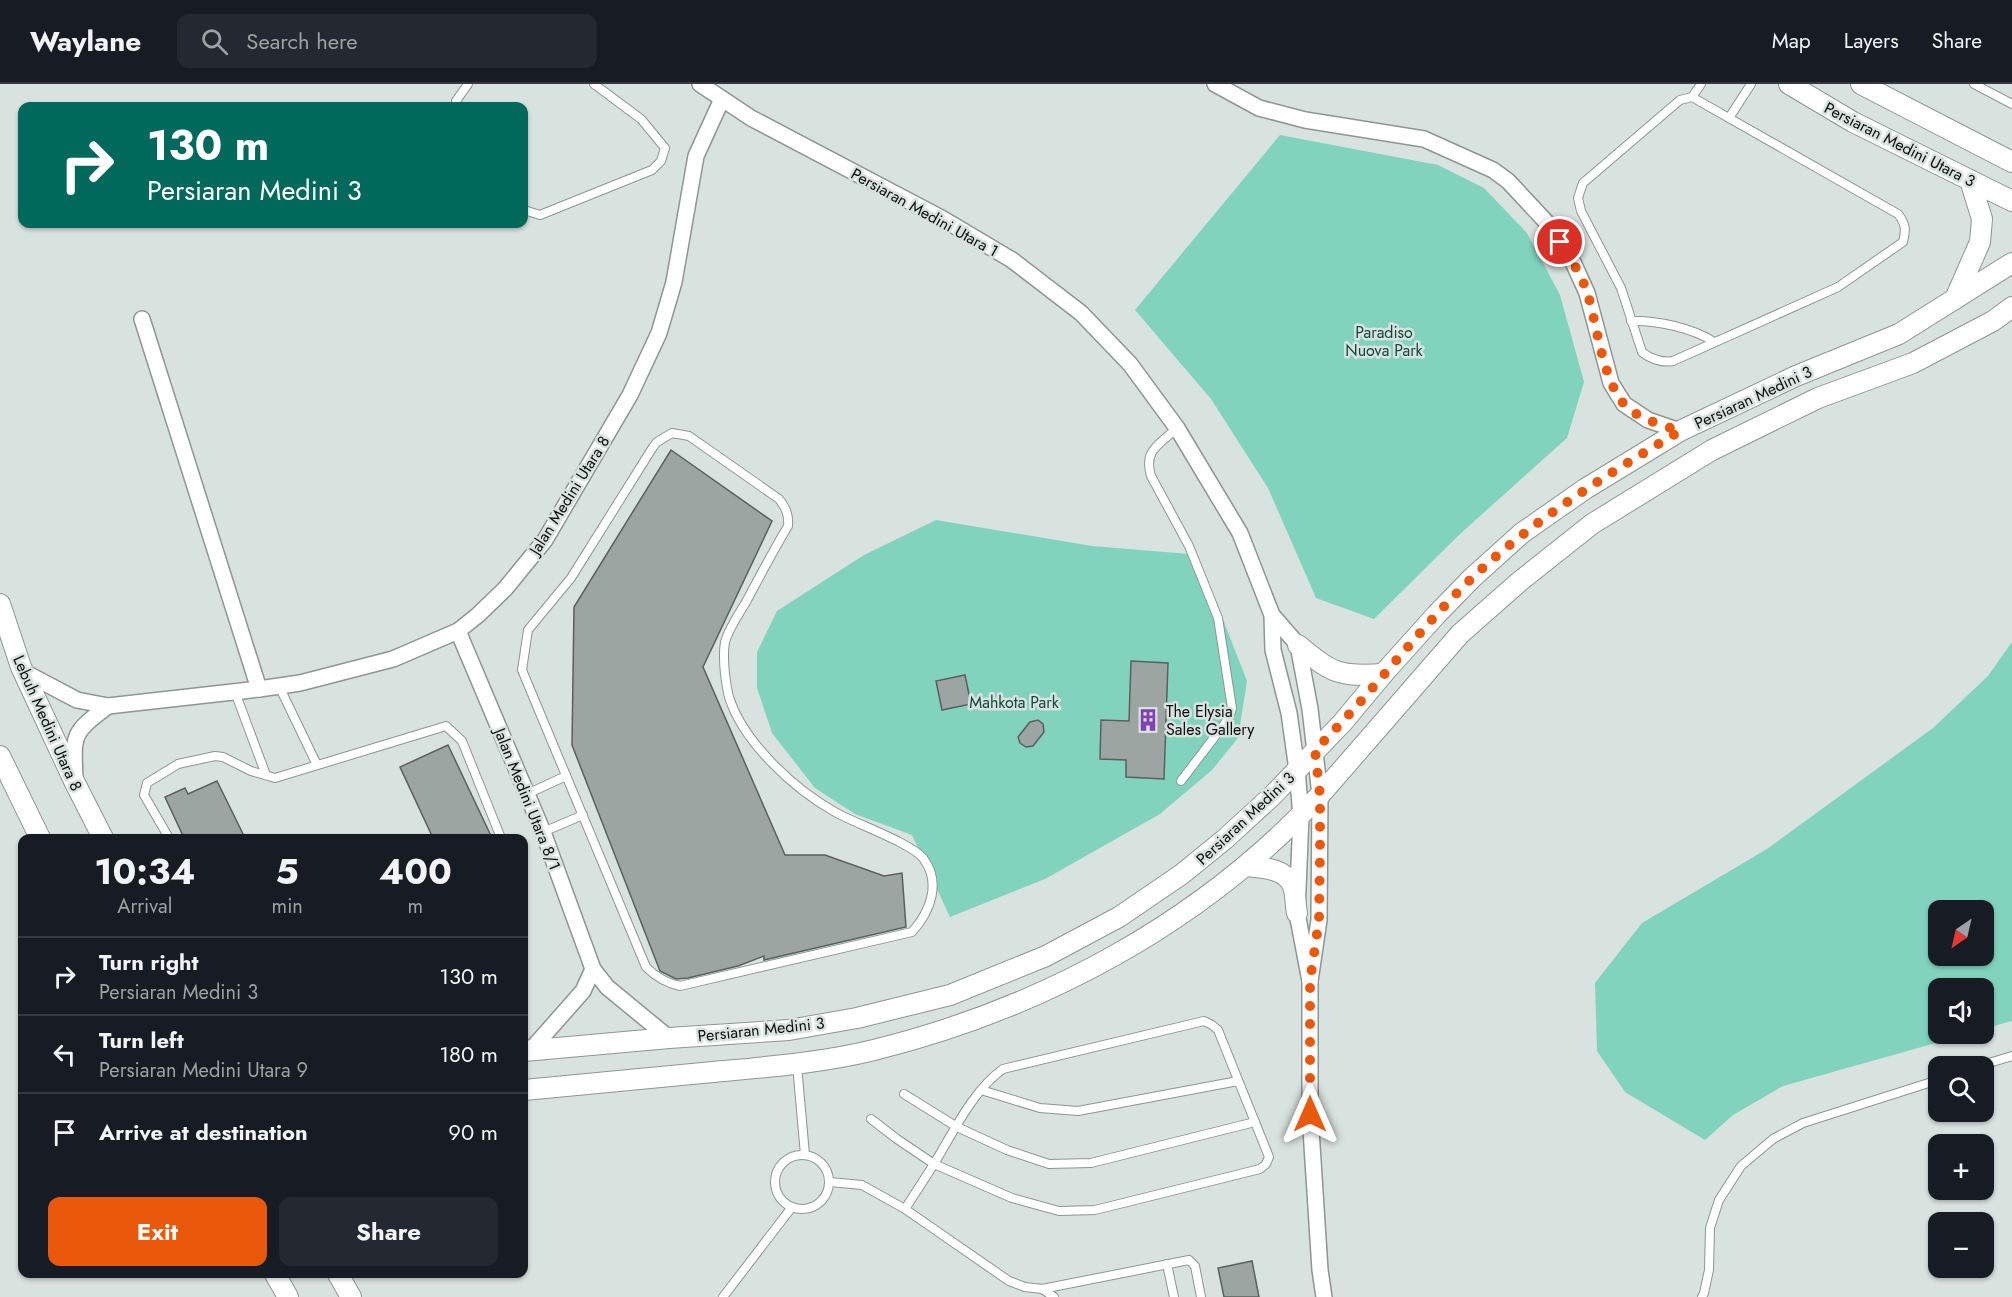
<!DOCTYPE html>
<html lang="en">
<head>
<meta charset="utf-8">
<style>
  :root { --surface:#171b24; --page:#242831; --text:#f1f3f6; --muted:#9ea1a6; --line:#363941; --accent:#ea580c }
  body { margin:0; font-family:Jost,sans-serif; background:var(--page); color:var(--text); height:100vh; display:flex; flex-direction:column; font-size:22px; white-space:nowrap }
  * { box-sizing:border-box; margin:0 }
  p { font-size:20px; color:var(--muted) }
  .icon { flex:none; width:33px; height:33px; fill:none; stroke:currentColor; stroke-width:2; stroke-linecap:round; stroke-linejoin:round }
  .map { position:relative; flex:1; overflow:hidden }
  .panel { position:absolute; left:18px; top:750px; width:510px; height:444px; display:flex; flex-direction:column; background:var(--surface); border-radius:12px; box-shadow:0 2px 4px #0004 }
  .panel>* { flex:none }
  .hud { position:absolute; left:18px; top:18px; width:510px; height:126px; border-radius:12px; box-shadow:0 2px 4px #0004; background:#00695c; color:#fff; overflow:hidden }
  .needle { width:39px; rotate:214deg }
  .controls { position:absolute; left:1928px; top:816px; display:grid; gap:12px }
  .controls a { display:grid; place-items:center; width:66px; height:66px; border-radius:12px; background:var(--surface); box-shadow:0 2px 4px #0004; font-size:30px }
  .pin { position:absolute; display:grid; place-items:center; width:51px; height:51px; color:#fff; margin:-26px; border:3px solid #fff; border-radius:50%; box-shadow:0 2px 6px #0007 }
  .me { position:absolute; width:66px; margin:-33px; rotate:0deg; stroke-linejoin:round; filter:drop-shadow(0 0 4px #0008) }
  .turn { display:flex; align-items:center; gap:21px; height:126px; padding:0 30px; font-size:27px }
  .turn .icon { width:78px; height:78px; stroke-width:2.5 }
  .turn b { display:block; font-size:42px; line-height:51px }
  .eta { display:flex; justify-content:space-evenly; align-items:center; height:102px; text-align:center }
  .eta b { font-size:36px; font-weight:700; line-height:42px }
  .action { display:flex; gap:12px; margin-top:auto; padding:12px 30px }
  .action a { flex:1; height:69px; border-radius:12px; background:var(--accent); color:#fff; font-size:24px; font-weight:700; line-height:69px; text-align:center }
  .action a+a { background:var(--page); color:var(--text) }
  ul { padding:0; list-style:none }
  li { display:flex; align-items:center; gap:18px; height:78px; padding:0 30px; border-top:2px solid var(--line) }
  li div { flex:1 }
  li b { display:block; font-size:22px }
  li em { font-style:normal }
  header { display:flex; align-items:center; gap:36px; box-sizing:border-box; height:84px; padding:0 30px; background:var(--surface); border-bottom:2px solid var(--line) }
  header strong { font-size:28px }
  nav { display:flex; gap:33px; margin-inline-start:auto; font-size:21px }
  .search { width:420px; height:54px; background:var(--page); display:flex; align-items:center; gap:15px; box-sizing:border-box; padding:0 21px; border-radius:12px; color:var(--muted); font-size:22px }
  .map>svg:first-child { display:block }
  .green { fill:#82d3bd; fill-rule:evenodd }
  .building { fill:#9ca5a2; stroke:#59615e; stroke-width:1.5 }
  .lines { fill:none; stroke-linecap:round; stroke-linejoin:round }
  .service-casing { stroke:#8d9693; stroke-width:10 }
  .minor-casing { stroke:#8d9693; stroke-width:18 }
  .tertiary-casing { stroke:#8d9693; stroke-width:22 }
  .service { stroke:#fff; stroke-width:8 }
  .minor { stroke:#fff; stroke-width:15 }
  .tertiary { stroke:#fff; stroke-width:20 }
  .route { stroke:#ea580c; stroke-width:10; stroke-dasharray:0 18 }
  .labels { text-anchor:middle; stroke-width:5; stroke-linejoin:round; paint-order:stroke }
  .street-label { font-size:16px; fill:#0b0e0d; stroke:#d8e2df }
  .park-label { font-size:16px; fill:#11483c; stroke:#d8e2df }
  .poi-label { font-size:16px; fill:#0b0e0d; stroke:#d8e2df; text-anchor:start }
</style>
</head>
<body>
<header>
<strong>Waylane</strong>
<div class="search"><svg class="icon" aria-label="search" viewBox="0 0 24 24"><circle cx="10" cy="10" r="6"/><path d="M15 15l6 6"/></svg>Search here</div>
<nav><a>Map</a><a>Layers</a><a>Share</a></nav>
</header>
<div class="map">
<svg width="2012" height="1213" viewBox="0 0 2012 1213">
  <rect width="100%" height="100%" fill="#d8e2df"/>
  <g class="green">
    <path d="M1280,51l158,30 46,23 43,45 33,62 24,87 -17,56 -107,96 -86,85 -58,-21 -48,-110 -57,-89 -76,-89z"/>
    <path d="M936,436l156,26 97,8 33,63 25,64 -9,57 -26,32 -52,44 -115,65 -95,38 -38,-82 -57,-21 -40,-26 -43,-55 -15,-45v-36l20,-41 87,-56z"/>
    <path d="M2012,558v379l-29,8v-41h-45v46h30l-185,52 -50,29 -28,25 -80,-48 -28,-41 -2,-68 47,-60 125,-74 166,-121 55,-52zM1938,826h45v46h-45z"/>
  </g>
  <g class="building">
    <path d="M671,366l101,71 -69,146 82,188h40l59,21 18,-3 4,54 -142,33v-4l-26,10 -50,12 -12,1 -16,-8 -88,-226 2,-138z"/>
    <path d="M1131,577l37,2 -4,116 -38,-2v-17l-26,-1 1,-39 28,1z"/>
    <path d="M965,591l6,29 -29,6 -6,-29z"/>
    <path d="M1038,636l5,4 1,8 -11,14 -7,1 -6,-4 -2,-6 12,-15z"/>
    <path d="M448,661l44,93h-59l-33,-71z"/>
    <path d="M217,697l28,57h-61l-19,-41 20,-9 3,6z"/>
    <path d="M1252,1177l7,36h-35l-6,-29z"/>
  </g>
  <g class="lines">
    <g class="service-casing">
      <g id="service">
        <path d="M1974,0l38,20"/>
        <path d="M1692,13l206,117c8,10 8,16 5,28l-65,45 -165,74c-10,2 -23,-2 -31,-9l-21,-64 -40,-77 -3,-13 5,-15 97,-83 12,-3 9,-13"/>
        <path d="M456,22v-5l12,-17"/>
        <path d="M1729,34l22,-34"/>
        <path d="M524,126l16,5 112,-45 9,-9 4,-13 -24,-29 -47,-35"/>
        <path d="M1631,237c25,-1 62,7 83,21"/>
        <path d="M1177,344c-17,16 -34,22 -26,48l38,70 29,72 14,90 -3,10 -48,63"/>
        <path d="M672,349l17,3 90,63c7,9 10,16 9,27 -15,25 -28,50 -42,76 -7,12 -17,26 -21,40 -2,11 -1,22 0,32 1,7 2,16 4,23 14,45 65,92 106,115 19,11 76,31 88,46 19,25 7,54 -11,74l-232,54c-14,-3 -24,-9 -34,-19l-124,-297 6,-40 43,-52 82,-131 4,-5z"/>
        <path d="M279,602l38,79"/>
        <path d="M235,608l31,83"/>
        <path d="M527,710l39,-18"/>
        <path d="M543,748l40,-17"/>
        <path d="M169,754l-25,-43 3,-12 31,-19 37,-8 8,1 28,14 24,7 171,-52 16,15 39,97"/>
        <path d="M1204,937l8,4 6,5 51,127 -3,7 -6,5 -165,41 -36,1 -47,-13 -78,-34c19,-31 39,-74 69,-95z"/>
        <path d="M797,981l8,90"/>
        <path d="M1979,982l33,-10"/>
        <path d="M981,1006l59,18 38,3 160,-30"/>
        <path d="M904,1010l53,33 50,23 42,14 42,-1 164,-41"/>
        <path d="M871,1035l26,20 37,25 -29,45"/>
        <circle cx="802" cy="1098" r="27"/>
        <path d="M830,1098l32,3 43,24 104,72 16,6 17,2 147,-29 6,6 6,31"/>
        <path d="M1167,1180l7,33"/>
        <path d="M1042,1205l12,8"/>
        <path d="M723,1213l69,-90"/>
        <path d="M1702,1213l2,-4 5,-23 1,-42 9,-28 22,-34 32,-27 30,-16 135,-43"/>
      </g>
    </g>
    <g class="minor-casing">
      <g id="minor">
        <path d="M700,0l51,34 192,101 69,41 69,53 49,51 47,64 63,105 32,82 1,35 16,63 8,57 4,46 -4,97 13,68"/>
        <path d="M1215,0l44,24 46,12 119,19 69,31 15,11 41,44 23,35 15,33 24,90 13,21 24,16 32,11"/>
        <path d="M142,235l117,370"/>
        <path d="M1272,531l26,30 12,64 10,86 -1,125 -9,61v133l10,156 4,27"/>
        <path d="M458,547l85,201 50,137 14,18 62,51"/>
        <path d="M24,588l53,28 31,6 151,-17 41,-6 93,-24 65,-28 20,-16 27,-26 40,-49 85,-145 29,-62 15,-51 22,-126 26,-57"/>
        <path d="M75,694c-2,-44 -3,-45 33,-72"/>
        <path d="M530,967l53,-60 10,-22"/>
      </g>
    </g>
    <g class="tertiary-casing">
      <g id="tertiary">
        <path d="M1789,0l64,38 159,79"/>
        <path d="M1861,0l151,78"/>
        <path d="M1955,215l25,-57 2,-23 -12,-39"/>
        <path d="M0,520l21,63 54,116 28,55"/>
        <path d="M1298,561c34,28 40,32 85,29"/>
        <path d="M0,672l40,82"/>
        <path d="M1247,782c15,2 37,2 45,18 4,7 3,20 5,29"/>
        <path d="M524,967l145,-13 120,-8 68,-12 93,-23 96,-39 73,-39 63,-43 43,-35 47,-43 71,-74 40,-48 53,-59 36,-37 50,-45 63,-44 95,-58 116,-55 103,-42 113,-71"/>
        <path d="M524,1006c63,-6 126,-12 189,-18 54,-5 108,-9 161,-22 169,-42 327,-127 446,-255l140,-161 59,-52 73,-58 120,-74 106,-52 95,-35 80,-42 19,-14"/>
        <path d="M275,1190l13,23"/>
        <path d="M338,1190l13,23"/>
      </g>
    </g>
    <use href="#service" class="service"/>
    <use href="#minor" class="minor"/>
    <use href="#tertiary" class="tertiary"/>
  </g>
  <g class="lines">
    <path class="route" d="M1310,1030v-133l9,-61 1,-69v-56l-5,-45c55,-54 101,-118 157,-172 62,-59 135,-103 208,-147 -18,-6 -43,-12 -57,-28 -20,-24 -26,-77 -35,-108 -6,-19 -17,-36 -28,-53"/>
  </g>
  <defs>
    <g id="building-bare" transform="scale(1.8)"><path d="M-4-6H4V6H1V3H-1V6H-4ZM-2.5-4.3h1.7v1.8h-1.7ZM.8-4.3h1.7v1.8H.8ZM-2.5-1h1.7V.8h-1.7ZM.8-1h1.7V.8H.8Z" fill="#8240b4" stroke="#d8e2df" stroke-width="2.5" paint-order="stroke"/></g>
  </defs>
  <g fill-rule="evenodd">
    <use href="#building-bare" x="1148" y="636"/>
  </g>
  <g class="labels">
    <g class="street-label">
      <text transform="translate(1900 60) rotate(27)" y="6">Persiaran Medini Utara 3</text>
      <text transform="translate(925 128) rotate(29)" y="6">Persiaran Medini Utara 1</text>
      <text transform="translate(1753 313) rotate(-25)" y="6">Persiaran Medini 3</text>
      <text transform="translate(569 411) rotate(-58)" y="6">Jalan Medini Utara 8</text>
      <text transform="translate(48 639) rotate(66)" y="6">Lebuh Medini Utara 8</text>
      <text transform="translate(528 715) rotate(68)" y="6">Jalan Medini Utara 8/1</text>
      <text transform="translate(1245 734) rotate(-43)" y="6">Persiaran Medini 3</text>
      <text transform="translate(761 945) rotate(-6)" y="6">Persiaran Medini 3</text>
    </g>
    <g class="park-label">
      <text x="1384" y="254">Paradiso<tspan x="1384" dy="18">Nuova Park</tspan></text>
      <text x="1014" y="624">Mahkota Park</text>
    </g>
    <g class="poi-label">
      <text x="1166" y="633">The Elysia<tspan x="1166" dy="18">Sales Gallery</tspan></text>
    </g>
  </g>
</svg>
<div class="controls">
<a><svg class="needle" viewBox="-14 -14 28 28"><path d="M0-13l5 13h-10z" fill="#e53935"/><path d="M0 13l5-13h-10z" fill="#9ea1a6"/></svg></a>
<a><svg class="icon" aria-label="sound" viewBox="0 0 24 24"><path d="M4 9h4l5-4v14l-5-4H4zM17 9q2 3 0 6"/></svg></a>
<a><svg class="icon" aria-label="search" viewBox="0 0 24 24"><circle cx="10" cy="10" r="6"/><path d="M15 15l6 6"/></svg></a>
<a>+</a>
<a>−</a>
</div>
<div class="pin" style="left:1560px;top:158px;background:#d93025"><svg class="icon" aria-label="arrive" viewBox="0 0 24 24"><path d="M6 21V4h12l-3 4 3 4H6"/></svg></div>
<svg class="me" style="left:1310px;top:1030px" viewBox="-20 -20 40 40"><path d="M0-17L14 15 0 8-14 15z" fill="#ea580c" stroke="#fff" stroke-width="4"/></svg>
<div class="hud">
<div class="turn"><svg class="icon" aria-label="right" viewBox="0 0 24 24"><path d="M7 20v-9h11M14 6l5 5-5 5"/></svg><div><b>130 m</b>Persiaran Medini 3</div></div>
</div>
<section class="panel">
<div class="eta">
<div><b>10:34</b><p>Arrival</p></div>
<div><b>5</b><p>min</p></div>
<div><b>400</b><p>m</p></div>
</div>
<ul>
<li><svg class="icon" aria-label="right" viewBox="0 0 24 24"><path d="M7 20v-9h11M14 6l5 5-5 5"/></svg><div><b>Turn right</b><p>Persiaran Medini 3</p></div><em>130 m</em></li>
<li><svg class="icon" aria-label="left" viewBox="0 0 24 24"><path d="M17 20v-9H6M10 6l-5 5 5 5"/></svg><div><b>Turn left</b><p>Persiaran Medini Utara 9</p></div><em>180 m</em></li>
<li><svg class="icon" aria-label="arrive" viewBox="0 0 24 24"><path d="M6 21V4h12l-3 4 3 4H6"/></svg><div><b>Arrive at destination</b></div><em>90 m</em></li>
</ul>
<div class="action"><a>Exit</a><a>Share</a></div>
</section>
</div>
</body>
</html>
